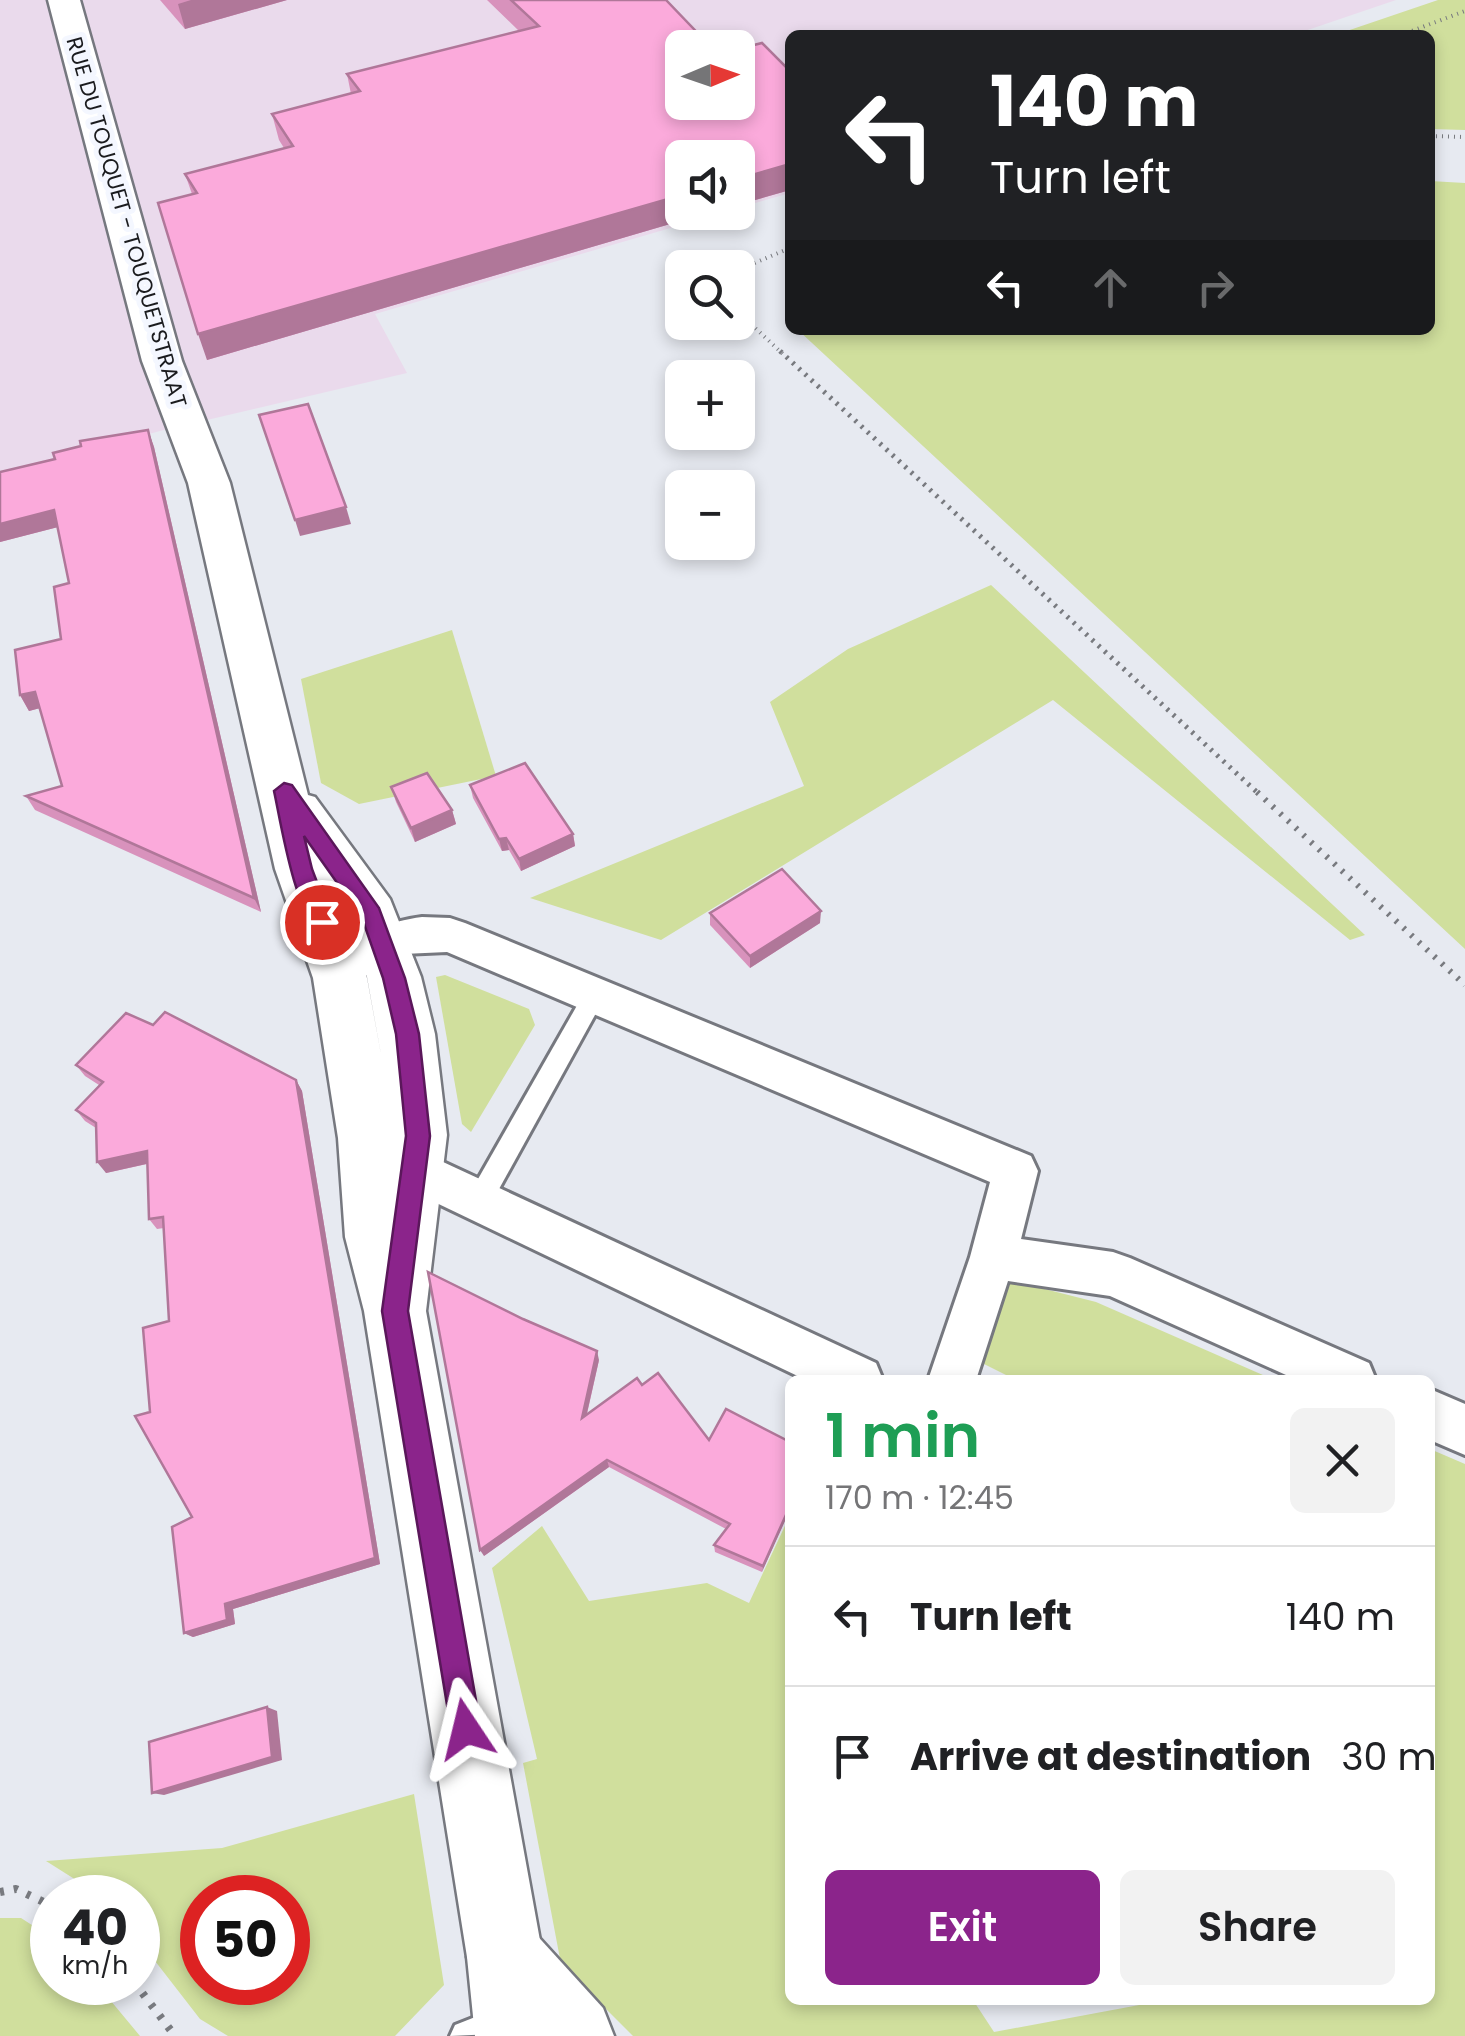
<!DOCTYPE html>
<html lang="en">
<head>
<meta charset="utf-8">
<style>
  :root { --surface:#fff; --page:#f2f2f2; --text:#202124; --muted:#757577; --line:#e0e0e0; --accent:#8b248b }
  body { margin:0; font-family:Poppins,sans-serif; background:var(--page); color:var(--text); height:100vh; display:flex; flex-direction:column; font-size:38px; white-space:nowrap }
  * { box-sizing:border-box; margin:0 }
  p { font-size:32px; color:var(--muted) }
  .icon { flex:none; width:55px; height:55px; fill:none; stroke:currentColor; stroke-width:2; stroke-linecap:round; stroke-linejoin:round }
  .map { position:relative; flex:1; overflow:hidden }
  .side { position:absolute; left:785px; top:1375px; width:650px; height:630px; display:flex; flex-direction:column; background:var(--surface); border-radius:15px; box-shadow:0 5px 15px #0003 }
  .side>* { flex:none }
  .banner { position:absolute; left:785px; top:30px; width:650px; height:305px; border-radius:15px; box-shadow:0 5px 15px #0003; background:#202124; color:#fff; overflow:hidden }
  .needle { width:65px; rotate:88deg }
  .tools { position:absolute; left:665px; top:30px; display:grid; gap:20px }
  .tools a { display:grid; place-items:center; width:90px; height:90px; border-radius:15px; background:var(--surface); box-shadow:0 5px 15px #0003; font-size:50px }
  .speed { position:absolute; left:30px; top:1875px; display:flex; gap:20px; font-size:50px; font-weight:700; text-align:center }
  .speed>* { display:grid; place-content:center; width:130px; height:130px; border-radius:50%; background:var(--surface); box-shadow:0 5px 15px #0003; line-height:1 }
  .speed small { font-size:25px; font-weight:400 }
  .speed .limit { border:15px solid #d22; background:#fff; color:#111 }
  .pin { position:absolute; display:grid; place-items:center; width:85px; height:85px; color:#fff; margin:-42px; border:5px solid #fff; border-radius:50%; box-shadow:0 2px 10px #0007 }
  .me { position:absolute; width:110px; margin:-55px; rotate:350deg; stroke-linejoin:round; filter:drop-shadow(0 0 8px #0008) }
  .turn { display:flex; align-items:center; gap:35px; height:210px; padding:0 40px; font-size:45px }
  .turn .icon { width:130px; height:130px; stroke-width:2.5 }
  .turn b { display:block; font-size:70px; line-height:85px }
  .lanes { display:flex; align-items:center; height:95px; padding:0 40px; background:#0003; justify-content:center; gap:50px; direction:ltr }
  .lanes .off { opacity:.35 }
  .round { display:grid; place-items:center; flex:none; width:105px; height:105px; border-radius:15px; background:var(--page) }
  .head { display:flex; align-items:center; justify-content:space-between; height:170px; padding:0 40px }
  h1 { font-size:60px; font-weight:600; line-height:75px; color:#1e9e55 }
  .action { display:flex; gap:20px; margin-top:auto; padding:20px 40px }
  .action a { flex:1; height:115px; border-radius:15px; background:var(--accent); color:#fff; font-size:40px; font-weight:600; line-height:115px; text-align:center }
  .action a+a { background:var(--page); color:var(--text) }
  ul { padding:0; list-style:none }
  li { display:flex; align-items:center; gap:30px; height:140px; padding:0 40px; border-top:2px solid var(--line) }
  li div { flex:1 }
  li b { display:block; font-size:38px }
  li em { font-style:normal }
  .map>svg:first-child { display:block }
  .industrial { fill:#eadaec; fill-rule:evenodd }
  .green { fill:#d0df9d; fill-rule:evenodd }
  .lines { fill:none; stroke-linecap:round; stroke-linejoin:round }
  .lane-casing { stroke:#76787f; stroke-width:6 }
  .street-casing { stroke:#76787f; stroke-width:6 }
  .secondary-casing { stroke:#76787f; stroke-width:5 }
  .highway-casing { stroke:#76787f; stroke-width:5 }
  .path-far3 { stroke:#787a7f; stroke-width:4; stroke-dasharray:1 5; stroke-linecap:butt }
  .path-far2 { stroke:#787a7f; stroke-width:5; stroke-dasharray:2.5 6; stroke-linecap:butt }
  .path-far1 { stroke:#787a7f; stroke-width:6; stroke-dasharray:2.5 8; stroke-linecap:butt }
  .path { stroke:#787a7f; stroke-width:8; stroke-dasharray:4 10; stroke-linecap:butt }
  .lane { fill:#fff; fill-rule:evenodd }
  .street { fill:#fff; fill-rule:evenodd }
  .secondary { fill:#fff; fill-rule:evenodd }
  .highway { fill:#fff; fill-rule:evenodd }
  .wall { fill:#d892bc }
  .shaded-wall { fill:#b07799 }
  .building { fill:#fbaadb; stroke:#b07799; stroke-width:2.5 }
  .route { fill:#8b248b; stroke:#5a175a; stroke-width:2.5 }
  .labels { text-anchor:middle; stroke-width:10; stroke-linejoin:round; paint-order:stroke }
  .far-street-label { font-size:22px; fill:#1a1b1e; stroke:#f4f7ff }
</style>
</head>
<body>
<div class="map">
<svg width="1465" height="2036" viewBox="0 0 1465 2036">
  <rect width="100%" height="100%" fill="#e7eaf1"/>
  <path class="industrial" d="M0,0h1396l-103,35h-503v158l-52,15v-50h-56v54l40,1 -347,101 32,59 -247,58 -160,44zM682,48h56v54h-56z"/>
  <g class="green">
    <path d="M1438,0h27v130l-35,-1v-94h-95z"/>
    <path d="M1430,181l35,2v766l-667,-619h632z"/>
    <path d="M991,585l374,350 -15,5 -297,-240 -392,240 -131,-42 274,-112 -34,-84 78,-53z"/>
    <path d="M452,630l44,146 -137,28 -38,-21 -20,-104z"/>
    <path d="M445,975l84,34 6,16 -64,107 -9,-8 -26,-147z"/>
    <path d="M1009,1280l87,22 178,78h-258l-36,-18z"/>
    <path d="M1430,1449l35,15v572h-832l-72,-72 -38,-201 14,-4 -45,-191 50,-42 47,75 118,-18 42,20 41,-88v485h183l21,32 172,-32h264z"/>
    <path d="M414,1794l30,191 -49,51h-167l-28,-17 -62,-80v-41l-35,-1 -57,-36 176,-13zM202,1898h86v84h-86z"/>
    <path d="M0,1918h21l31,20v44l44,1 44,53h-140z"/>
  </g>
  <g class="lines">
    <g class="lane-casing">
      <g id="lane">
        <path d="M595,986l8,2 3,7 -118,214 -9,3 -9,-3 -3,-8 3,-8 117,-205z"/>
        <path d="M503,2006l11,5 5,11 -5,11 -64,3 5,-11z"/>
      </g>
    </g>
    <g class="street-casing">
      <g id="street">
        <path d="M422,917l28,1 15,5 566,233 7,15 -17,68 92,13 17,6 239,105 7,17h-79l-187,-84 -102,-15 -32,99h-48l42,-123 20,-75 -543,-230 -44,2 -47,27 -15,-5 -6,-12c15,-30 56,-43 87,-47z"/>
        <path d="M415,1149l461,214 7,17h-77l-407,-195 -7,-15 7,-15z"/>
        <path d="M1430,1389l35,15v51l-35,-15z"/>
      </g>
    </g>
    <g class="secondary-casing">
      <path id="secondary" d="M48,0h32l102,361 48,122 78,312 7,2 75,102 31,78 14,57 12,101 -21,176 117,646 10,79h-78l-8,-79 -103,-646 -19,-74 -7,-99 -25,-160 -38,-109 -87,-386 -46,-122zM345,919l22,58 15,83 -15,-82z"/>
    </g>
    <g class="highway-casing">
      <path id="highway" d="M505,1919l27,11 71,78 11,28h-94l-42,-52 -11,-27 11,-27z"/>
    </g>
    <g class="path-far3">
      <path d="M1401,35l64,-24"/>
      <path d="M1430,136l35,1"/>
      <path d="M738,270l52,-22"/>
      <path d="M738,312l45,42"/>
    </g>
    <path class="path-far2" d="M780,351l480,444"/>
    <path class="path-far1" d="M1257,792l208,193"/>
    <g class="path">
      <path d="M0,1892l16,-3 36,17"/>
      <path d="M134,1982l41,54"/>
    </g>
    <use href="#lane" class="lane"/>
    <use href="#street" class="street"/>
    <use href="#secondary" class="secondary"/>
    <use href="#highway" class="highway"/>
  </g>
  <g class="wall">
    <path d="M160,0h127l-102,29z"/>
    <path d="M487,0h179l16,48 108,23v119l-52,15 -56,7h29l-504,148 -15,-166 -7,-20 99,-26 -5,-8 -7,-26 79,-20 -4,-20 172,-43z"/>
    <path d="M148,430l6,17 107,465 -226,-102 -9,-14 36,-10 -22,-78 -11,3 -9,-16 41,-56 8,-56 -11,-56 -58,15v-70l55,-13z"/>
    <path d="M470,785l103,49 2,12 -54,25 -12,-21 -7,1 -29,-53z"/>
    <path d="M391,787l61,23 4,14 -41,18 -19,-40z"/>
    <path d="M710,913l110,10 -70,45 -40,-43z"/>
    <path d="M153,1025l143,55 6,11 78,473 -147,45 2,15 -42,13 -9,-4 8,-116 -42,-105 19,-91 -5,-93 -7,1 -8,-10 -2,-55 -41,9 -10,-45 -11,-7 -9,-11 23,-25 -14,-9 -9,-11z"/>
    <path d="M599,1360l-12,54 55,-29 67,55 81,2 -28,130 -47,-20 -1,-7 12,-16 -117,-62 -125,89z"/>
  </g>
  <g class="shaded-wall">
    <path d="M191,0h96l-102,29 -7,-25z"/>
    <path d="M790,164v26l-52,15v-26z"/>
    <path d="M682,195v17h29l-504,148 -9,-26z"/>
    <path d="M148,430l6,17 107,465 -7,-14z"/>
    <path d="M346,507l5,17 -51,12 -5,-16z"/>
    <path d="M54,510l8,16 -62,16v-18z"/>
    <path d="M35,692l9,15 -15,4 -9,-16z"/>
    <path d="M452,810l4,14 -41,18 -4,-14z"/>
    <path d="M573,834l2,12 -54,25 -2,-12z"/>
    <path d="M506,838l3,12 -7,1 -3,-12z"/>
    <path d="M821,911l-1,12 -70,45v-12z"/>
    <path d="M296,1080l6,11 78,473 -147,45 2,15 -42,13 -9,-4 41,-29z"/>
    <path d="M147,1151l8,11 -49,11 -9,-11z"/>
    <path d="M597,1351l2,9 -15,66 -2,-8z"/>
    <path d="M607,1460l2,7 -125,89 -4,-6z"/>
    <path d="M790,1506v4l-28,62 1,-6z"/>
    <path d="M267,1707l10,4 5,49 -118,35 -12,-2z"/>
  </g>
  <g class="building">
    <path d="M511,0h155l46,48h-30v54h56v-53l24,-6 28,28v93l-52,15v-21h-56v37l-484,139 -40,-131 39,-10 -12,-19 108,-28 -21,-32 88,-23 -13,-17 192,-48z"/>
    <path d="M308,404l38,103 -51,13 -36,-105z"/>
    <path d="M148,430l106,468 -228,-102 36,-10 -27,-94 -15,3 -5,-45 46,-11 -7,-52 15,-4 -15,-73 -54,14v-52l55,-13 -2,-6 28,-7 -1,-5z"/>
    <path d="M525,763l48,71 -54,25 -13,-21 -7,1 -29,-54z"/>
    <path d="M427,773l25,37 -41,18 -20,-41z"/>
    <path d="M782,869l39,42 -71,45 -40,-43z"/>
    <path d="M165,1012l131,68 79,478 -150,46 2,16 -43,13 -12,-106 20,-10 -57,-101 15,-4 -7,-84 26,-7 -6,-104 -14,2 -2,-68 -50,11 -1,-39 -20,-13 27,-28 -27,-17 50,-52 27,12z"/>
    <path d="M428,1272l95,47 74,32 -15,67 55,-40 5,7 16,-12 51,67 17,-31 64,33v64l-27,60 -49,-21 16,-21 -123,-64 -127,90z"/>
    <path d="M267,1707l5,50 -120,36 -3,-51z"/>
  </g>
  <path class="route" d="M284,783l8,2 87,123 26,70 14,56 11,102 -22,175 73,418 -5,10 -10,4 -10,-4 -5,-10 -69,-418 24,-175 -10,-102 -13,-56 -21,-60 -58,-82 8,33 20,53 -10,9c-26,-9 -42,-113 -48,-140z"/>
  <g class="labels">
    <g class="far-street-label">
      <text transform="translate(127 222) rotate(74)" y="8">RUE DU TOUQUET - TOUQUETSTRAAT</text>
    </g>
  </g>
</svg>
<div class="tools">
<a><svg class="needle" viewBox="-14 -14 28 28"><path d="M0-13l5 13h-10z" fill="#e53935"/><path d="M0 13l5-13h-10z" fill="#757577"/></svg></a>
<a><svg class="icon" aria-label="sound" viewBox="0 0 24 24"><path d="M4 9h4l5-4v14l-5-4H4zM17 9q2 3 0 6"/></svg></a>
<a><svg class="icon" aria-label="search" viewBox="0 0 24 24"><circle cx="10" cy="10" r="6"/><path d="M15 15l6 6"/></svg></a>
<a>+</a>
<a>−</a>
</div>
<div class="speed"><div>40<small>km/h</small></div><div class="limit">50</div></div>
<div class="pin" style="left:322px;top:922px;background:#d93025"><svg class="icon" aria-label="arrive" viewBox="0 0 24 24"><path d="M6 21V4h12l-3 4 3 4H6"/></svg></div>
<svg class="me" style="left:466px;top:1729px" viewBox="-20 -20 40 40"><path d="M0-17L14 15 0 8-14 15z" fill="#8b248b" stroke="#fff" stroke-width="4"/></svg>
<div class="banner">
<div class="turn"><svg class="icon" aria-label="left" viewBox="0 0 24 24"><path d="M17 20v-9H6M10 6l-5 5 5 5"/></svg><div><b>140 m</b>Turn left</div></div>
<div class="lanes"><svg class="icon" aria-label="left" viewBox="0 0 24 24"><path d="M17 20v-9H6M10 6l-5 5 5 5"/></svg><svg class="icon off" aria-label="ahead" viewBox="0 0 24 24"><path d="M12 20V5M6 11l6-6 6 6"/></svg><svg class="icon off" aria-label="right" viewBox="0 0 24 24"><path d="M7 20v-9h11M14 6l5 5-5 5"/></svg></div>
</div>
<section class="side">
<div class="head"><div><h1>1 min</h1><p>170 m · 12:45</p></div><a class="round"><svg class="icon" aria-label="close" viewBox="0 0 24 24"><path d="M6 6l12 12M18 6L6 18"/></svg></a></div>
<ul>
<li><svg class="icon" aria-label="left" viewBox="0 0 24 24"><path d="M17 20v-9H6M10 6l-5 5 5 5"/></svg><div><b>Turn left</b></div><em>140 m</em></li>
<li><svg class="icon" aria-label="arrive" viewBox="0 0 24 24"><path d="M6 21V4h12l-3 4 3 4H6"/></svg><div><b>Arrive at destination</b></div><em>30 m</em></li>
</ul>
<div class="action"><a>Exit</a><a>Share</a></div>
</section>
</div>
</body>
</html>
